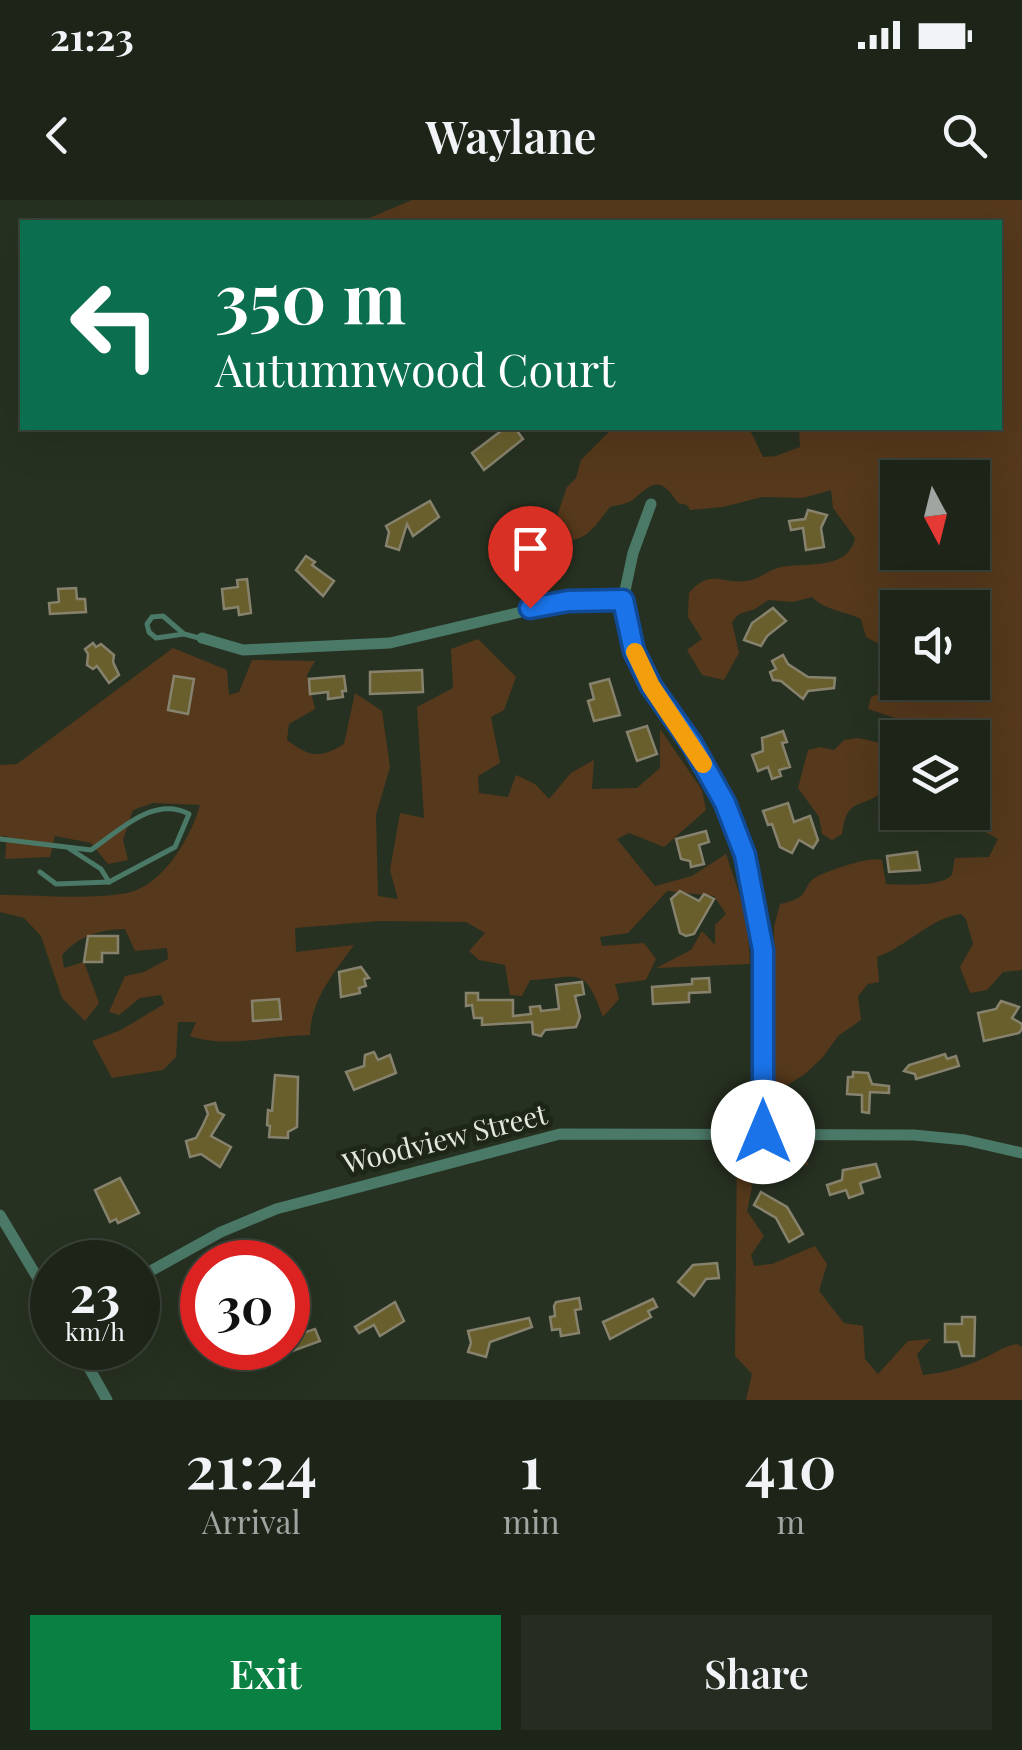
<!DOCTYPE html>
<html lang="en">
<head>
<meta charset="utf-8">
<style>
  :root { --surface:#1d2519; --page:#252d22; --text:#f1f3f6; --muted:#a0a5a2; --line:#3b4238; --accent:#0b8043 }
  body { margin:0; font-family:"Playfair Display",serif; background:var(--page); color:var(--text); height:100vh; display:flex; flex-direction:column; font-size:38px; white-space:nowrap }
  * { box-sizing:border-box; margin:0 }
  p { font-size:32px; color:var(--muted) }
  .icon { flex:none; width:55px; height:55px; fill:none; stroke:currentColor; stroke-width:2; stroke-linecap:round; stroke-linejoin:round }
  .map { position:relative; height:1200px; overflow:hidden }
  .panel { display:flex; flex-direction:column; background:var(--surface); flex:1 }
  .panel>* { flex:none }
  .guide { position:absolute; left:20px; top:20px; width:982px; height:210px; border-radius:0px; box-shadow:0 10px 40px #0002,0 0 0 2px var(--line); background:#0b6e4f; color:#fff; overflow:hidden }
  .needle { width:65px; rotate:173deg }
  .fabs { position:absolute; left:880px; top:260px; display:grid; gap:20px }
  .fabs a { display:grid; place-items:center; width:110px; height:110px; border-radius:0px; background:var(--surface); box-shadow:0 10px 40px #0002,0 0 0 2px var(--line); font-size:50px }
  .speed { position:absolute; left:30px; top:1040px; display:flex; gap:20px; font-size:50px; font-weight:700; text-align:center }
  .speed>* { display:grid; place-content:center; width:130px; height:130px; border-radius:50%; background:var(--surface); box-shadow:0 10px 40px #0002,0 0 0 2px var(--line); line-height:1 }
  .speed small { font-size:25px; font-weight:400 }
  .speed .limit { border:15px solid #d22; background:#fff; color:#111 }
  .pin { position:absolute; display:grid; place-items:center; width:85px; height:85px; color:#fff; margin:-102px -42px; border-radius:50% 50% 50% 0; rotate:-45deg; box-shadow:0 0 10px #0007 }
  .pin .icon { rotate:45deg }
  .me { position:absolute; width:110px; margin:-55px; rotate:0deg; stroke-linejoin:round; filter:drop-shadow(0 0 8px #0008) }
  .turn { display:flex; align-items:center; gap:35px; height:210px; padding:0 30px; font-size:45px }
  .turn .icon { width:130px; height:130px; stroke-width:2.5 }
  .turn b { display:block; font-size:70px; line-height:85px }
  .eta { display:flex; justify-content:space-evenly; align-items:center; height:170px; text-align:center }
  .eta b { font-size:60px; font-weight:600; line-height:70px }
  .cta { display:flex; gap:20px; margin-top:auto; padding:20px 30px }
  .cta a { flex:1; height:115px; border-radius:0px; background:var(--accent); color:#fff; font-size:40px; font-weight:600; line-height:115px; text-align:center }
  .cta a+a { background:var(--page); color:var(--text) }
  .status { display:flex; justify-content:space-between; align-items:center; height:70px; padding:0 50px; background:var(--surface); direction:ltr }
  .status svg { height:28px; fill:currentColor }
  header { display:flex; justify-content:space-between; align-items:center; height:130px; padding:0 30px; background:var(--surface); font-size:45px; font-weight:600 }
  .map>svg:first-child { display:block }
  .green { fill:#56391c; fill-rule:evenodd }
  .building { fill:#685f2d; stroke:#86826d; stroke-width:2.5 }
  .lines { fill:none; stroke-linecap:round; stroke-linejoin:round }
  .service { stroke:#4b7967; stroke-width:5 }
  .minor { stroke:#4b7967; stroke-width:11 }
  .route-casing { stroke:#114b97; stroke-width:25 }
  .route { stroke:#1a73e8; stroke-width:18 }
  .slow { stroke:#f59e0b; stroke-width:18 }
  .labels { text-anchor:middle; stroke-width:10; stroke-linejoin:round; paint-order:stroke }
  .street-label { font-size:28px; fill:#e2e8de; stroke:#1e2717 }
</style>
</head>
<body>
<div class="status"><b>21:23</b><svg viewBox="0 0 49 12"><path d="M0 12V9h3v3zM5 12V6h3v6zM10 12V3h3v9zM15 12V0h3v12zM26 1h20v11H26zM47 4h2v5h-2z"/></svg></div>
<header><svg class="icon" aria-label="back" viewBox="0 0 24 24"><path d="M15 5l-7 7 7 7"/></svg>Waylane<svg class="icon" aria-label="search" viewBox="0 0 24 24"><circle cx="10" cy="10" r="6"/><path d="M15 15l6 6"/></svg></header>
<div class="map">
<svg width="1022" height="1200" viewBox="0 0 1022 1200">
  <rect width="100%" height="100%" fill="#273121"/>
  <g class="green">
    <path d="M412,0h610v770l-19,2 -16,18 -17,3 -10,-26 13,-23 -7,-25 -5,-5c-33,5 -53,32 -84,43l2,25 -11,2 -10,12 3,24 -23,16 -15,21 -18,17 -27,17 -4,11v-175l6,-23c35,-7 19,-18 38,-28 13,-6 52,-20 64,-16l4,24c13,1 60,3 66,-10 2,-5 1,-11 3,-16l34,-1 9,-18 -22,-12 -16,-14 12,-1v-74l-71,-1 6,-15 -39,-13 3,-12 39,-14 62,-1v-74h-74l-1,29 -20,6 -11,-6 -5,-18c-16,-8 -37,-9 -49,-22l-19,5 -25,-2 -13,9 -16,5 -7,8 7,31 -15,27 -22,-5 -15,-25 15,-11 -14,-22 1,-24c21,-25 32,-9 57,-12 13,-1 23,-12 36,-14 25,-5 66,4 73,-29l-22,-30 -2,-18 -28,8 -41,-1 -39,10 -33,3 -3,-5 -9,-2c-17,-26 -24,-22 -44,-4 -6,5 -17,6 -24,8 -14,17 -25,40 -52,31l-2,-19 11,-32 9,-9 5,-18 32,-32h136l14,29 13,-1 24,-9 -1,-19h201v-206h-640zM898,278h74v74h-74z"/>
    <path d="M478,439l38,38 -12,33 -13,7 9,46 -22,13 1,17 29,4 8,-22 19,9 14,15 22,-26 23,-13 -2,29 45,-1 23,-20v-39l42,61 4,20 -42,37 -35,-14 -12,6 38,47 37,-10 34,-22 21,63 3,47 -94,4 35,-18 11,-19 13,14v-20l11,-11 -12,-18 -47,-5 -39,42 -28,4 2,9 42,-3 12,16 -10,21 -31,4 4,15 -16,18c-19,-52 -21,-40 -73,-37l-8,16 -12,-1 -5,-30 -26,-5 -10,-9 16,-18 -19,-11 -86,-1 -85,7 1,24 58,-7c-20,28 -43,54 -44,90 -38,0 -84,14 -120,1l6,-14h-18l-2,35 -13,13 -51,8 -20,-37 29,-11 43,-26 -3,-9 -21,3 -21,17 -10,-3 16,-36 19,-4 24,-13 -1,-11 -32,3 -10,-22c-26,1 -45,6 -63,26l2,13 20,-6 15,41 -14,18 -23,-23 -21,-62 -17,-18 -24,-6v-17c39,0 89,5 127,-2 36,-7 64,-56 73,-88l-47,-2 -20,7 -10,30 5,20 -20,4 -17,-21 -36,-7 -5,21 -45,2 2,-23 -7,1v-72l17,-1 156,-116 54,22 2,25 10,-3 13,-32 63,1 -8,14 8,34 -26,15 -2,16c22,17 33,19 57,4l11,-51 27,18 8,56 -14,48 2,81 20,3 -8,-29 10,-57 24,5 -7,-111 36,-19 -2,-39z"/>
    <path d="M858,538l31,7 8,-3v25l-15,6v19c-22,18 -35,4 -40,42l-10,6 -10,-6 -3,-17 -21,-29 10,-38 12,-3 14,3 10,-10z"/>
    <path d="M737,948l64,1 8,17c-21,-9 -31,-9 -47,8l-5,-15 -12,1 7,27 -5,24 17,25 -13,19 3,11 18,-2 43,-18 12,18 -8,27 25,32 19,3 2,33 13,15 30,-33 23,-2 -14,15 6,21c20,-2 38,-7 57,-15 14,-6 22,-13 37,-16l5,3v53h-276l6,-26 -17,-18z"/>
  </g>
  <g class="building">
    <path d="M498,228h17l8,11 -39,31 -12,-17 29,-22z"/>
    <path d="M430,301l9,16 -26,19 -6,-12 -8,26 -13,-4 3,-14 -3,-6z"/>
    <path d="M808,310l19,5 -6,13 3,19 -18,3 -3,-22 -12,2 -2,-9 16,-2z"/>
    <path d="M306,356l9,6 -3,3 22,16 -11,15 -27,-26z"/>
    <path d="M247,379l4,34 -12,2 -1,-8 -14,2 -2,-20 16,-2 -1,-7z"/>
    <path d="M76,388l1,11h8l1,13 -36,2 -1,-11 10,-1 -1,-13z"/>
    <path d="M773,408l13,13 -19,15 -6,10 -17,-6 8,-17z"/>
    <path d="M93,443l3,4 5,-3 13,11 -1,7 6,13 -10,8 -12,-17 -4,3 -6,-4 1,-11 -3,-5z"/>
    <path d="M783,455l5,9 20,13 27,1 -1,10 -26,3 -5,8 -22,-18 -8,-1 -3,-8 6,-3 -4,-8z"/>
    <path d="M422,470l1,22 -53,2v-22z"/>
    <path d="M174,476l20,3 -6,35 -20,-4z"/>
    <path d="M344,476l2,15h-4l1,6 -15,2v-7l-18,2 -1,-15z"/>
    <path d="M609,479l11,36 -26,6 -6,-20 6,-2 -4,-15z"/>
    <path d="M647,526l10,28 -20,7 -10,-29z"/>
    <path d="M783,531l4,11 -5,1 8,24 -11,3 2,6 -9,3 -4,-12 -10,4 -6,-16 11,-4 -1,-13z"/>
    <path d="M788,603l6,19 16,-6 8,24 -5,8 -14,-8 -7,13 -12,-6 -8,-23 -4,1 -5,-14z"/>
    <path d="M706,631l3,11 -10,3 5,19 -13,3 -1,-6 -9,-2 -5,-20z"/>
    <path d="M917,652l3,18 -31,2 -2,-16z"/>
    <path d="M680,691l19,10 5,-7 10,5 -20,35 -8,2 -6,-3 -9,-34z"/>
    <path d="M88,736h30v17h-16v9h-18z"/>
    <path d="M361,767l8,11 -5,1 2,7 -7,2 1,5 -19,4 -2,-25z"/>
    <path d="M709,778l1,14 -21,1v9l-36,2 -1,-17 40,-3v-5z"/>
    <path d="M582,782l2,12 -9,2 5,21 -4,10 -31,3 -4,6 -8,-2 -1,-12 -50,3v-7h-8l-2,-13 -6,1v-13h12v7h35v16l18,-2 -1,-7 10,-1 1,5 18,-2 -3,-24z"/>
    <path d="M279,799l2,20 -28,2 -1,-20z"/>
    <path d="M1001,801l18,6 -7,11 10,6v5l-3,4 -35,8 -6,-28 18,-4z"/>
    <path d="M374,852l4,8 12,-5 6,18 -42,17 -8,-18 18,-6 1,-11z"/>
    <path d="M945,854l2,5 9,-3 3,10 -43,13 -1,-5 -11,-3 5,-6z"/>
    <path d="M853,872l15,1 4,11 17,2v7l-19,-1 -1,21 -7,-1v-17l-15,-1 1,-17h5z"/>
    <path d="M275,875l23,2 -1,50 -9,5v6l-19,-1 1,-11 -3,-1 1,-15 4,1z"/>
    <path d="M215,903l3,9 6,3 -13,21 20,11 -11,20 -19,-13 -11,3 -4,-16 10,-3 7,-13 5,-11 -3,-8z"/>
    <path d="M876,964l4,13 -20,6 3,10 -14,5 -3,-8 -16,5 -3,-10 15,-5 1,-10z"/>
    <path d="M120,978l19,35 -21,10 -2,-4 -6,3 -15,-32z"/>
    <path d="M761,992l26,15 16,27 -14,8 -13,-24 -22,-13z"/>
    <path d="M717,1063l2,15 -13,1 -12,17 -16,-14 15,-17z"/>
    <path d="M579,1098l2,11 -6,1 4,23 -18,3 -1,-7 -8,1 -2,-13 5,-1 -1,-10 2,-4z"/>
    <path d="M653,1099l4,8 -9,4 3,6 -41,22 -7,-17z"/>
    <path d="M395,1102l9,19 -24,15 -6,-11 -15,8 -4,-6z"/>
    <path d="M962,1117h13l-1,39h-12l-4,-14h-13v-18h17z"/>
    <path d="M529,1118l3,9 -42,15 -4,15 -18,-5 3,-9 -3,-12z"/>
    <path d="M315,1129l5,12 -44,16 -4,-9h16v-10z"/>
  </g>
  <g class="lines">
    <g class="service">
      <path d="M184,434l-21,-18 -11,1 -5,7 2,8 7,6 28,-4 15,4"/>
      <path d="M0,639l91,11c28,-19 63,-55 98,-36l-14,33 -66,35 -53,2 -16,-12"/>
      <path d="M70,649l31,20 8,13"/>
    </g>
    <g class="minor">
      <path d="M651,304l-18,49 -10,47 11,51 17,35 41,58 33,59 20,52 18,95v182"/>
      <path d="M202,438l41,12 147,-7 178,-42 55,-1"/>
      <path d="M0,1015l52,87"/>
      <path d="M138,1078l83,-46 55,-23 284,-75 354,1 51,5 57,13"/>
      <path d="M78,1148l29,52"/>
    </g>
  </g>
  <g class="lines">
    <g class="route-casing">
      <path id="route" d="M530,408l38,-7 55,-1 11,51 17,35 41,58 33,59 20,52 18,95v182"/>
    </g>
    <use href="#route" class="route"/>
    <path class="slow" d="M635,452l16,34 52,78"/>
  </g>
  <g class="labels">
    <g class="street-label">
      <text transform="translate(445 939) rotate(-14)" y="10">Woodview Street</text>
    </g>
  </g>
</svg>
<div class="fabs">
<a><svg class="needle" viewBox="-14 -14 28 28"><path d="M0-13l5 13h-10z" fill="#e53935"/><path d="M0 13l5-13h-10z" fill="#a0a5a2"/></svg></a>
<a><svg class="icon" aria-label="sound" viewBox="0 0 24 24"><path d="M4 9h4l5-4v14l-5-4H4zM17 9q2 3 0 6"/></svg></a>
<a><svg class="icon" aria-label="layers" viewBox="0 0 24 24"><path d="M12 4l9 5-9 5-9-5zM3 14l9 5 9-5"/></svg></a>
</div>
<div class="speed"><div>23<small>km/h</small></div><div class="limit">30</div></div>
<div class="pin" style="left:530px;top:408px;background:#d93025"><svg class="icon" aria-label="arrive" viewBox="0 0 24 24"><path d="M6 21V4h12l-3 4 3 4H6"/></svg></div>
<svg class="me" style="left:763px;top:932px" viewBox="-20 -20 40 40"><circle r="19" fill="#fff"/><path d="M0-13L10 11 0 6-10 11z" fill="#1a73e8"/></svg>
<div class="guide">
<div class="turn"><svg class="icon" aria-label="left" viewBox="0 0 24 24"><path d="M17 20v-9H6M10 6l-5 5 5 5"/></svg><div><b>350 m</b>Autumnwood Court</div></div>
</div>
</div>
<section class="panel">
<div class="eta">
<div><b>21:24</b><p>Arrival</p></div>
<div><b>1</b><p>min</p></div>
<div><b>410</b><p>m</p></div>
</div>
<div class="cta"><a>Exit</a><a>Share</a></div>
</section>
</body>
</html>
